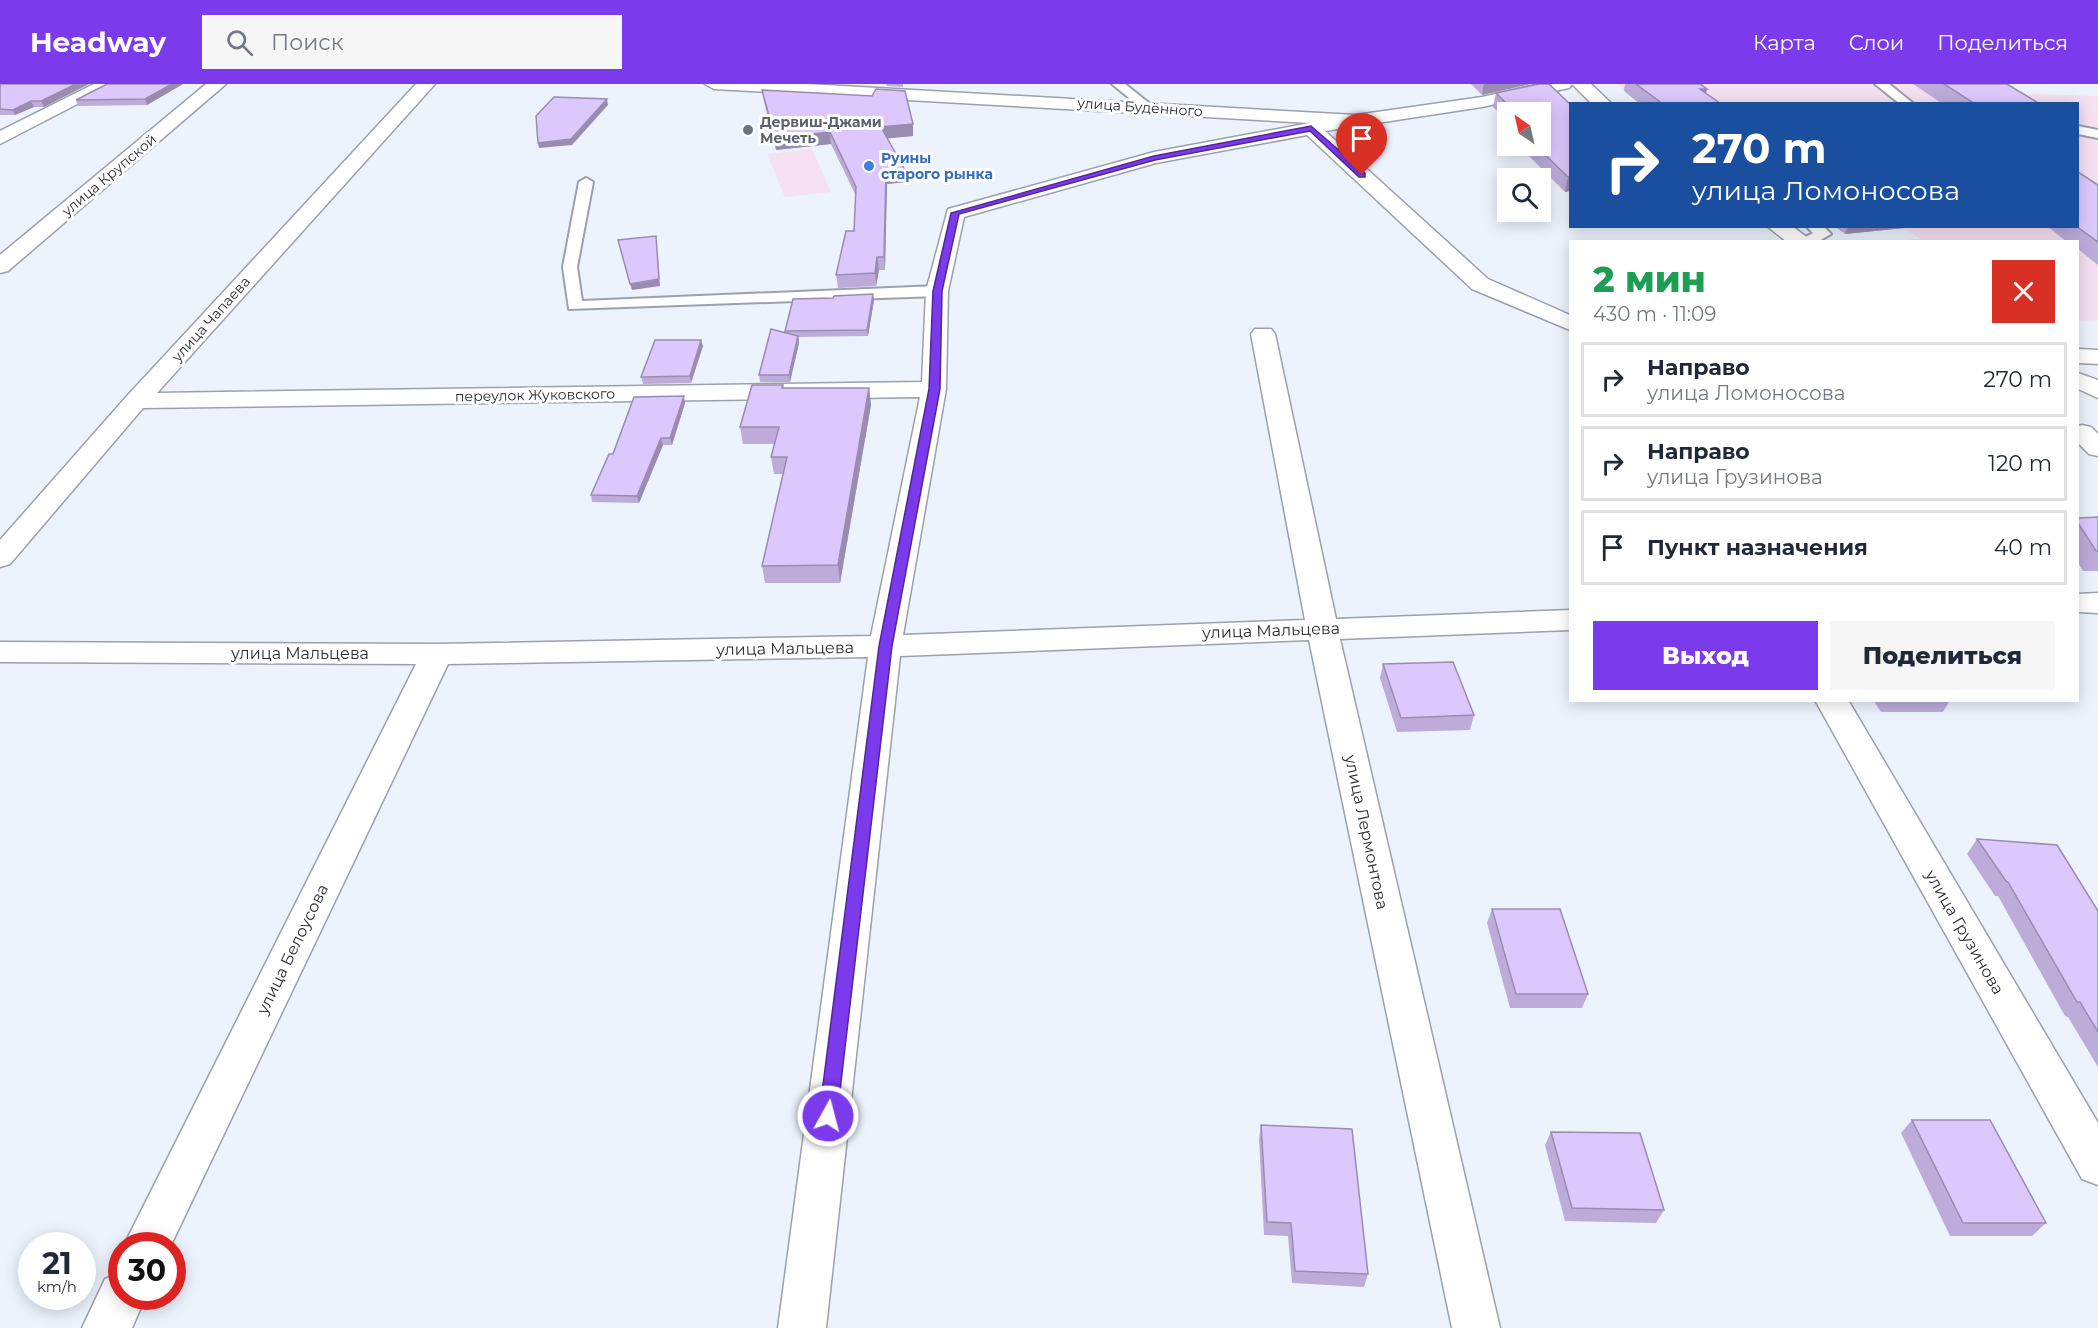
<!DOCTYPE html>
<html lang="ru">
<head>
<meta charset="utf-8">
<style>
  :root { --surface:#fff; --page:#f6f6f7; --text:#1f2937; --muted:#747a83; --line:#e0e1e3; --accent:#7c3aed }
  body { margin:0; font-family:Montserrat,sans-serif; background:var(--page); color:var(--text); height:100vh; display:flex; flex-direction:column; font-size:22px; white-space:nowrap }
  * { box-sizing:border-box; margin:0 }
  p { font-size:20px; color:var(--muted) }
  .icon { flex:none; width:33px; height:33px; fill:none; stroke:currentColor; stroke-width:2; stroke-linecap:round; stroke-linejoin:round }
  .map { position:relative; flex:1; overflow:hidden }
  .side { position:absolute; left:1569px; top:156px; width:510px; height:462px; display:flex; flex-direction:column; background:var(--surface); border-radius:0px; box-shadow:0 3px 15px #0003 }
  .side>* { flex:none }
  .guide { position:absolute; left:1569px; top:18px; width:510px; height:126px; border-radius:0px; box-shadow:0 3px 15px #0003; background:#1a4fa0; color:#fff; overflow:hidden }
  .needle { width:39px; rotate:326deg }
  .fabs { position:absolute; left:1497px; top:18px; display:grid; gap:12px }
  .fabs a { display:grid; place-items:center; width:54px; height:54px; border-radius:0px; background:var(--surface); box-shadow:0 3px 15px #0003; font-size:30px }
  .speed { position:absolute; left:18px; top:1148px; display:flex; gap:12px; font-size:30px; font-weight:700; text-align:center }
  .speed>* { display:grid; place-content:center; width:78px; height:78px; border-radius:50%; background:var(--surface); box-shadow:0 3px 15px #0003; line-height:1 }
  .speed small { font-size:15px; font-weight:400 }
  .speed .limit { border:9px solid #d22; background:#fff; color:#111 }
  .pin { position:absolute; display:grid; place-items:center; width:51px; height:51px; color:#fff; margin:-62px -26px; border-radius:50% 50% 50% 0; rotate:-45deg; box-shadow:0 0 6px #0007 }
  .pin .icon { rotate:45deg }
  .me { position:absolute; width:66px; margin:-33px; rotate:7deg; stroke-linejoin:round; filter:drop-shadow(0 0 4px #0008) }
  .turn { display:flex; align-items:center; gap:21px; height:126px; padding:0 24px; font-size:27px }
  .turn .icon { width:78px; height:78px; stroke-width:2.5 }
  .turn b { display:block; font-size:42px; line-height:51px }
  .round { display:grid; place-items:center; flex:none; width:63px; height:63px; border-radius:0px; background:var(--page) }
  .overview { display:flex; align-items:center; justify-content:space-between; height:102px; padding:0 24px }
  h1 { font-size:36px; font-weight:800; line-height:45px; color:#1e9e55 }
  .button { display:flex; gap:12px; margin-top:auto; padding:12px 24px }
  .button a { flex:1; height:69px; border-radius:0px; background:var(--accent); color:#fff; font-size:24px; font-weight:800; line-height:69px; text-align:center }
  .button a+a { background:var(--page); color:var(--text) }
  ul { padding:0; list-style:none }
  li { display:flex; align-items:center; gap:18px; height:75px; margin:0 12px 9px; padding:0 12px; border:3px solid var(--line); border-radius:0px }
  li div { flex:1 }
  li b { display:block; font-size:22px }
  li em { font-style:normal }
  header { display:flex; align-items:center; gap:36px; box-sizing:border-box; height:84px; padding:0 30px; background:var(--accent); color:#fff }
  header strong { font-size:28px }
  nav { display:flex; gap:33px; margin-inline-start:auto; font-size:21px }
  .search { width:420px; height:54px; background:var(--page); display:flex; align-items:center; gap:15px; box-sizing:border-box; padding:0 21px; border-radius:0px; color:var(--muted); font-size:22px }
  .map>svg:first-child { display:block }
  .commercial { fill:#f5e1f1 }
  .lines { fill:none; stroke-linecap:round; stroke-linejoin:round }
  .lane-casing { stroke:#9ba1ab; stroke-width:4 }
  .street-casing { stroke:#9ba1ab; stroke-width:3 }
  .secondary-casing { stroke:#9ba1ab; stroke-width:3 }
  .lane { fill:#fff; fill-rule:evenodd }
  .street { fill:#fff; fill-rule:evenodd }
  .secondary { fill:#fff; fill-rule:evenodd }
  .wall { fill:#bdacda }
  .shaded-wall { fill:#9a8cb1 }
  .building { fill:#dcc8fd; stroke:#9a8cb1; stroke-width:1.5 }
  .route { fill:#7c3aed; stroke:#51269a; stroke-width:1.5 }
  .worship-dot { fill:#6b7280; stroke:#fff; stroke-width:2 }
  .shop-dot { fill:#3f7fe0; stroke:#fff; stroke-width:2 }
  .labels { text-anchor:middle; stroke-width:6; stroke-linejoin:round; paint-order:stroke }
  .far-street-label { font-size:14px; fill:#2b2d31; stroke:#fff }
  .far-worship-label { font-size:14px; font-weight:bold; fill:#5b616d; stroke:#fff; text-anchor:start }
  .far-shop-label { font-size:14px; font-weight:bold; fill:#366cbe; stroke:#fff; text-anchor:start }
  .street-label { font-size:16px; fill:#2b2d31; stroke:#fff }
</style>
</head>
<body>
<header>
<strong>Headway</strong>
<div class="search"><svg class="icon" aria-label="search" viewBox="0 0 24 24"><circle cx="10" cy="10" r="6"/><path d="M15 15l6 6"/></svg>Поиск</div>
<nav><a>Карта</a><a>Слои</a><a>Поделиться</a></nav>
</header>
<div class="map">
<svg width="2098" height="1244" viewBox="0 0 2098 1244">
  <rect width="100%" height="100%" fill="#ecf3fd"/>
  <g class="commercial">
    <path d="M1618,0h362l14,9 104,3v224l-20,1v-79l-186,-1 29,-2 -19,-12 176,-1v-122h-382l-72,-13z"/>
    <path d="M812,65l19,43 -46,5 -18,-43z"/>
  </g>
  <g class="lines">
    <g class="lane-casing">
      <g id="lane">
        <path d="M1112,0h13l30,24 -10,3z"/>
        <path d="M1875,0h14l25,20h-14z"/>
        <path d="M2078,42l20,4v8l-20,-4z"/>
        <path d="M586,94l7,4 -16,85 5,34 355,-15 8,5 -8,5 -368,13 -6,-42 16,-85z"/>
        <path d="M1806,142h17l8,8 -14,8h-21l17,-9z"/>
      </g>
    </g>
    <g class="street-casing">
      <g id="street">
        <path d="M94,0h22l-116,60v-13z"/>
        <path d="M206,0h20l-218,187 -8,2v-18z"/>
        <path d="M416,0h19l-278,309 765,-11 4,-91 22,-82 206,-57 156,-29 -596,-34 -9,-5h102l549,31 126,-18 58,-13h32l-3,4 -87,19 -157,24 163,148 82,36v15l-98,-41 -165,-154 -151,28 -192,54 -16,74 -2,98 -43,246 402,-15 -54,-286 4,-5h16l4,5 61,285 234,-9v20l-230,9 160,689h-48l-143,-688 -409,16 -74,672h-48l90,-671 -420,7 -277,581h-47l292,-581 -416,-2v-20l437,2 434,-8 49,-239 -777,11 -133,156 -10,3v-27l127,-144z"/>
        <path d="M2098,509v20l-20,-1v-18z"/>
        <path d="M1815,616h33l250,423v62l-16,-6z"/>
        <path d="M122,1188v24h24l-14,32h-50l23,-49z"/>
      </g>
    </g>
    <g class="secondary-casing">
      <g id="secondary">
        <path d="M1572,0h19l21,20h-20z"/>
        <path d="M1767,142h25l21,16h-26z"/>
        <path d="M2078,265l20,1v14l-20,-1z"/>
        <path d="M2078,289l20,7v18l-20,-9z"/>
        <path d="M2082,341l9,2 7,7v22l-9,-2 -11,-11v-17z"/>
      </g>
    </g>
    <use href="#lane" class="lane"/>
    <use href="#street" class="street"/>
    <use href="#secondary" class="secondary"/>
  </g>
  <g class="wall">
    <path d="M0,0h89l-45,23h-10l-19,8h-15z"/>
    <path d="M107,0h76l-36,21 -69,1 -2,-6z"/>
    <path d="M886,0h17v3l-16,-1z"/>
    <path d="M1471,0h59l-48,11z"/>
    <path d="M1625,0h75l7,5 -1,4 15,11h-81l-16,-13z"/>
    <path d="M1913,0h94l33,20h-97z"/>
    <path d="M762,6l151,34v12l-26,2 18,32 1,12 -19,2 -2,86h-6l-3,16 -38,2 -2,-13 18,-44 2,-35 -25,-52 -55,6 -12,-48z"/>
    <path d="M1496,9l74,11v87l-5,1 -36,-36 2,-10h9v-34h-32v10l-15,-15z"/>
    <path d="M2098,101v80l-20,-16v-7h-11l-20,-16h31z"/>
    <path d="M1834,142h71l-1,2 -59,6z"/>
    <path d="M873,210l1,6 -6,36 -69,1v6l-9,39h-30l-1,-7 26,-42v-2l48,-33z"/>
    <path d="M703,262l-12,37 -48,1 -2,-7z"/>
    <path d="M783,301l1,3h85l2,17 -31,178h-75l-3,-17 21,-92h-9l-3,-17 4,-13h-32l-3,-17z"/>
    <path d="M685,319l-13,42h-9l-24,58 -47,-1 -1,-7 22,-41z"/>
    <path d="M2098,433v54h-15l-5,-8v-45z"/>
    <path d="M1383,580l91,51 -4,15 -73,2 -17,-54z"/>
    <path d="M1873,616h77l-7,12h-62z"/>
    <path d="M1977,755l121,72v156l-30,-50 -3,-1 -67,-120h-3l-28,-42z"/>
    <path d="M1492,825l96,85 -6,14h-72l-23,-85z"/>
    <path d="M1912,1036l134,103 -14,13h-82l-49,-103z"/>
    <path d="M1261,1041l107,149 -4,13 -72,-4 -4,-47 -24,-1 -5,-96z"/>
    <path d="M1551,1048l113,78 -8,13 -91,-2 -20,-76z"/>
  </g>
  <g class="shaded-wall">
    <path d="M76,0h13l-45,23 -3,-6z"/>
    <path d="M172,0h11l-36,21 -2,-6z"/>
    <path d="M1484,0h46l-48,11z"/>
    <path d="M1700,5h7l-4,13z"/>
    <path d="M607,15l1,6 -36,40 -33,3 -1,-5z"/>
    <path d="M31,17l3,6 -19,8 -2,-5z"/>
    <path d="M913,40v12l-31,3 -1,-12z"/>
    <path d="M830,48l1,12 -55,6 -1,-12z"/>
    <path d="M905,86l1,12 -19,2 -2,86 -1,-13 2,-85z"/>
    <path d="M1568,93h2v14l-5,1z"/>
    <path d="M1848,142h57l-1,2 -59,6z"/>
    <path d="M656,152l4,50 -28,4 -2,-6z"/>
    <path d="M877,173l2,13 -3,16 -1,-13z"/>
    <path d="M873,210l1,6 -6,36 -1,-6z"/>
    <path d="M798,252l1,7 -9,39 -1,-7z"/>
    <path d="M701,256l2,6 -12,37 -1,-7z"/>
    <path d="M869,304l2,17 -31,178 -2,-18z"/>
    <path d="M684,312l1,7 -13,42 -2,-7z"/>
    <path d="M661,354l2,7 -24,58 -2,-7z"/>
  </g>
  <g class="building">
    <path d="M0,0h76l-35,17h-10l-18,9 -13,-1z"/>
    <path d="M107,0h65l-27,15 -69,1z"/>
    <path d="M1539,0h10l21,20v73h-2l-32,-31h4v-5l3,-1 -3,-2v-26h-25l-19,-19z"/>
    <path d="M1636,0h64l7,5h-7l21,15h-58z"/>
    <path d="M1944,0h63l33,20h-65z"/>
    <path d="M876,5l29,2 8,33 -32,3 24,43 -19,2 -2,85h-7l-2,16 -39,2 10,-44h8l2,-44 -26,-55 -55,6 -13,-48 110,6z"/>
    <path d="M554,13l53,2 -36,40 -33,4 -2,-27z"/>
    <path d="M2078,88l20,13v57l-22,-16h2z"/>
    <path d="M656,152l3,43 -29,5 -12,-44z"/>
    <path d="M873,210l-6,36 -82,1 8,-32 40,-1 1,-2z"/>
    <path d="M771,245l27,7 -9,39h-30z"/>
    <path d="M655,256h46l-11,36 -49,1z"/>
    <path d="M752,301h31l-1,3h87l-31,177 -76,1 25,-109h-16l8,-30h-39z"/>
    <path d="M684,312l-14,42h-9l-24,58 -46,-1 18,-41h4l21,-57z"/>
    <path d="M2098,433v34h-2l-18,-28v-5z"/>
    <path d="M1453,578l21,53 -73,3 -18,-54z"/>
    <path d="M1977,755l80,6 41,66v121l-18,-30h-3l-69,-120 -2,-1z"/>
    <path d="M1492,825h68l28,85h-72z"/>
    <path d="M1912,1036h78l56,103h-83z"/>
    <path d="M1261,1041l91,4 16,145 -73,-3 -4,-48 -24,-1z"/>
    <path d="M1551,1048l89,1 24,77 -92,-2z"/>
  </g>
  <path class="route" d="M1311,42l54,47v4h-6l-49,-46 -155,29 -196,54 -17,77 -2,98 -48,257 -55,470 -3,6 -6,2 -6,-2 -3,-6 60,-470 50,-257 4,-98 18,-78 203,-57z"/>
  <circle class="worship-dot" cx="748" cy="46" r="6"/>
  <circle class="shop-dot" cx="869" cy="82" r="6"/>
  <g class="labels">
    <g class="far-street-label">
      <text transform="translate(1140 23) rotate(4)" y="5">улица Будённого</text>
      <text transform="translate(109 91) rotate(-40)" y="5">улица Крупской</text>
      <text transform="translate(211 235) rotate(-48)" y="5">улица Чапаева</text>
      <text transform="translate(535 311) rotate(-1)" y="5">переулок Жуковского</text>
    </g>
    <g class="far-worship-label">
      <text x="760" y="43">Дервиш-Джами<tspan x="760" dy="16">Мечеть</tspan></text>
    </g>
    <g class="far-shop-label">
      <text x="881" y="79">Руины<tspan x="881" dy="16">старого рынка</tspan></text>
    </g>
    <g class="street-label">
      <text transform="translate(1271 546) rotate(-2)" y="6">улица Мальцева</text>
      <text transform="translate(785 564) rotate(-1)" y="6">улица Мальцева</text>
      <text x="300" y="575">улица Мальцева</text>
      <text transform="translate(1367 748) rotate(78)" y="6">улица Лермонтова</text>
      <text transform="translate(1965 848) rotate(60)" y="6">улица Грузинова</text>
      <text transform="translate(292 865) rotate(-64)" y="6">улица Белоусова</text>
    </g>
  </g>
</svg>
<div class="fabs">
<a><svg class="needle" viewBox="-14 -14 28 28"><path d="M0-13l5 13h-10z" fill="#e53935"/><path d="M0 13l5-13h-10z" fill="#747a83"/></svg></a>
<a><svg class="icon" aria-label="search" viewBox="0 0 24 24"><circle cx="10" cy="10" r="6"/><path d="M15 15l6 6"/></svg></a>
</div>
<div class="speed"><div>21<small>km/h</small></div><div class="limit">30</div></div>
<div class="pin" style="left:1362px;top:91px;background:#d93025"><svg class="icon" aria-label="arrive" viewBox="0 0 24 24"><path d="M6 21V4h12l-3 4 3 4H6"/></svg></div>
<svg class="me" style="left:828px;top:1032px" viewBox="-20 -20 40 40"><circle r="17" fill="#7c3aed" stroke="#fff" stroke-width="3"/><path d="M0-11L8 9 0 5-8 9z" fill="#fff"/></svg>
<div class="guide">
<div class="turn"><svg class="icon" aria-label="right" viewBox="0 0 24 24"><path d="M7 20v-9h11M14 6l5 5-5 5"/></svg><div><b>270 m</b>улица Ломоносова</div></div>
</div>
<section class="side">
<div class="overview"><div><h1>2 мин</h1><p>430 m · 11:09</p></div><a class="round" style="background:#d93025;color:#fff"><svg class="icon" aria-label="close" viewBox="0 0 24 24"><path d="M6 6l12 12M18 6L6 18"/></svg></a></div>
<ul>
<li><svg class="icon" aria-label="right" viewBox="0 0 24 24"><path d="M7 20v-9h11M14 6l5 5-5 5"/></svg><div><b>Направо</b><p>улица Ломоносова</p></div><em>270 m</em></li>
<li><svg class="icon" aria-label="right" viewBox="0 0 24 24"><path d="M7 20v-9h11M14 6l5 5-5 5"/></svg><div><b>Направо</b><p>улица Грузинова</p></div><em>120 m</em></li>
<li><svg class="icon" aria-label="arrive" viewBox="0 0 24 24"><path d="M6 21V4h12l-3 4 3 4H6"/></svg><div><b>Пункт назначения</b></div><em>40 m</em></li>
</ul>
<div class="button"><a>Выход</a><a>Поделиться</a></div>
</section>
</div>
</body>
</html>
